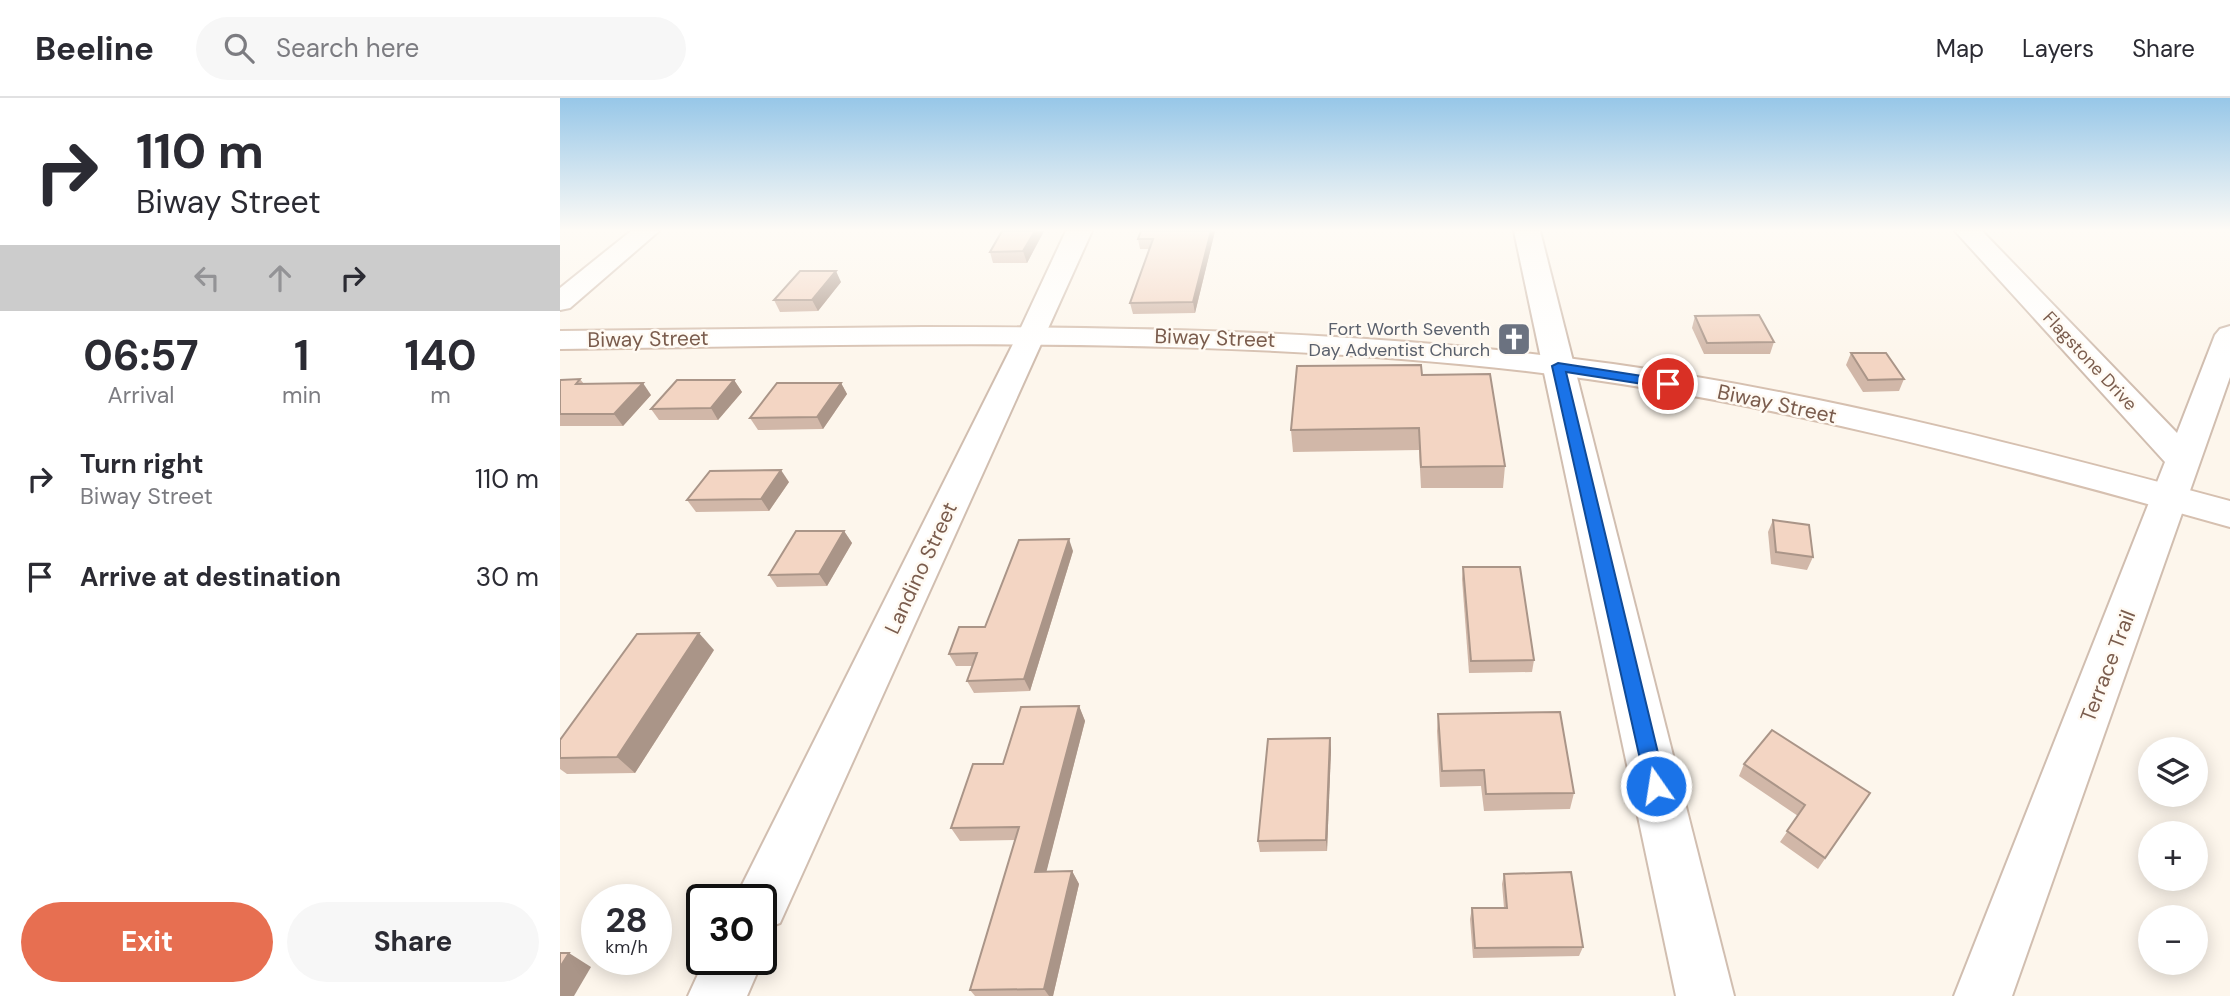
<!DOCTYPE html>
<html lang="en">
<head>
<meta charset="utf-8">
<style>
  :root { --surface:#fff; --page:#f7f7f7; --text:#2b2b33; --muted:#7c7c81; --line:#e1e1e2; --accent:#e76f51 }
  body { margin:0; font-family:"DM Sans",sans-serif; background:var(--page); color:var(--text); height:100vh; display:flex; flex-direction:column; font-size:26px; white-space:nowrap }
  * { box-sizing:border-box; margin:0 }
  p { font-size:23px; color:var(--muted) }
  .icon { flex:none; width:38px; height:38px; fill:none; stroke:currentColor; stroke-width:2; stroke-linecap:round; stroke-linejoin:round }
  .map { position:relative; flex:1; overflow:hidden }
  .sheet { display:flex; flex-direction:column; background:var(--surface); width:560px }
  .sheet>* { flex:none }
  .banner { background:#fff; color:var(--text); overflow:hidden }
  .tools { position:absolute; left:1578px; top:639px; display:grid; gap:14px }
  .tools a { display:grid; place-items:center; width:70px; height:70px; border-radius:50%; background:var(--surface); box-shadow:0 4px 18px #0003; font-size:35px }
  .speed { position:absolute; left:21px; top:786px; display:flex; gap:14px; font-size:35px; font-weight:700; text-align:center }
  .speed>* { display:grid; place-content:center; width:91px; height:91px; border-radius:50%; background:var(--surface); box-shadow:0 4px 18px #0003; line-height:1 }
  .speed small { font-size:18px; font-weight:400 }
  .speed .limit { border:4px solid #111; border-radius:10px; background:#fff; color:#111 }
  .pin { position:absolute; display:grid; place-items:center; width:60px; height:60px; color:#fff; margin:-30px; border:4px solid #fff; border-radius:50%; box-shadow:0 2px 7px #0007 }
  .me { position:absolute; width:77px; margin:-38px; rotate:347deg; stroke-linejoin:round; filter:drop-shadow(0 0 5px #0008) }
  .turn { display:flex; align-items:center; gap:24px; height:147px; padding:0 21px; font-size:32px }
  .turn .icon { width:91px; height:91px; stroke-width:2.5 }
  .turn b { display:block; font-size:49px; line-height:60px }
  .lanes { display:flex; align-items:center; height:66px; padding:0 21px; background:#0003; justify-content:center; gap:35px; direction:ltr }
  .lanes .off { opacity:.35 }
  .eta { display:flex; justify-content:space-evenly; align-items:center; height:119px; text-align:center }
  .eta b { font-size:42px; font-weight:700; line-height:49px }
  .primary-button { display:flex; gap:14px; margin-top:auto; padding:14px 21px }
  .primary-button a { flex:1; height:80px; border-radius:42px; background:var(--accent); color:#fff; font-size:28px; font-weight:700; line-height:80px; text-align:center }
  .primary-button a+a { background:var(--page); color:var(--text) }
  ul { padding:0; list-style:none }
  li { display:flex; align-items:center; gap:21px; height:98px; padding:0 21px }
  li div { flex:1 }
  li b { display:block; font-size:26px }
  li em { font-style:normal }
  header { display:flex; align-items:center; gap:42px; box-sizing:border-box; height:98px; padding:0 35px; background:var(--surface); border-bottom:2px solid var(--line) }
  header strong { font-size:33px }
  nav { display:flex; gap:38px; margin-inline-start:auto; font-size:24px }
  .search { width:490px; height:63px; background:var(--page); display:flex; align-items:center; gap:18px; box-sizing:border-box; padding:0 24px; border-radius:38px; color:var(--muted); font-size:26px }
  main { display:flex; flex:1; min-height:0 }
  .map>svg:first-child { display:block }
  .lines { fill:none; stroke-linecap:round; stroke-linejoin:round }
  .street-casing { stroke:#d1beb0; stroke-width:4 }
  .secondary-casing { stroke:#d6c0b0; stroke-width:4 }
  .street { fill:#fff; fill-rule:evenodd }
  .secondary { fill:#fff; fill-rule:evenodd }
  .wall { fill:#d1b7a8 }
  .shaded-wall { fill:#aa9588 }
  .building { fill:#f3d5c3; stroke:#aa9588; stroke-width:2 }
  .route { fill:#1a73e8; stroke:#114b97; stroke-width:2 }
  .labels { text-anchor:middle; stroke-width:5; stroke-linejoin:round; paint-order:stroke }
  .far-worship-label { font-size:18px; fill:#5b616d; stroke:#fffaf3; text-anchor:end }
  .far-street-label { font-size:18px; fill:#7a5c4d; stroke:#fffaf3 }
  .street-label { font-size:21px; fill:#7a5c4d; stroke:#fffaf3 }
</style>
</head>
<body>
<header>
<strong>Beeline</strong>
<div class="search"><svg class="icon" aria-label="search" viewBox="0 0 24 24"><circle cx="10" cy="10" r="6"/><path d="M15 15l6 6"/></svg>Search here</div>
<nav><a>Map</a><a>Layers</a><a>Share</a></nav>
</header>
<main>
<section class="sheet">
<div class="banner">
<div class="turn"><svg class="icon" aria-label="right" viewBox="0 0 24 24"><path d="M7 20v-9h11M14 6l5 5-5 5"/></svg><div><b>110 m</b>Biway Street</div></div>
<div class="lanes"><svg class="icon off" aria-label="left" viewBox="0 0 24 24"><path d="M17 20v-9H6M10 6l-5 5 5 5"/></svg><svg class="icon off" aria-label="ahead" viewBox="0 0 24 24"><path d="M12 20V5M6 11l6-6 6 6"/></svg><svg class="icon" aria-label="right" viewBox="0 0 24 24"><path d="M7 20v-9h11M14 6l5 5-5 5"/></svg></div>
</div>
<div class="eta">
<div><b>06:57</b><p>Arrival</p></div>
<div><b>1</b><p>min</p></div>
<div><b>140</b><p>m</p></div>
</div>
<ul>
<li><svg class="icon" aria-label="right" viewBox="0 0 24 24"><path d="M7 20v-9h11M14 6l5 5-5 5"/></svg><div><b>Turn right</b><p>Biway Street</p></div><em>110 m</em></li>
<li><svg class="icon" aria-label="arrive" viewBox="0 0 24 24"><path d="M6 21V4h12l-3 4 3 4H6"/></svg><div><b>Arrive at destination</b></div><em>30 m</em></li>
</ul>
<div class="primary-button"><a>Exit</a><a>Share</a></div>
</section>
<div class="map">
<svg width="1670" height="898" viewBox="0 0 1670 898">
  <rect width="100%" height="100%" fill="#fdf6ec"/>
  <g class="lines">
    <g class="street-casing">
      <g id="street">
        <path d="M71,133h28l-89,77 -10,2v-22z"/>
        <path d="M506,133h26l-312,692 -19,7v-30h-25l6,-15 275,-549z"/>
        <path d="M954,133h26l194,765h-58z"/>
        <path d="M1395,133h27l195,202 38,-98 5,-6 10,-3v51l-218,619h-58l211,-534z"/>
        <path d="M201,857l2,4 -16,37h-59l17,-37h56z"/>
      </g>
    </g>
    <g class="secondary-casing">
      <path id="secondary" d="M363,229c231,0 461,5 690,37 209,29 414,83 617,137v26c-232,-65 -464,-128 -704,-156 -320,-37 -644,-26 -966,-22v-18z"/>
    </g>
    <use href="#street" class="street"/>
    <use href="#secondary" class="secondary"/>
  </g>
  <g class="wall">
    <path d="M484,133l-17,32h-34l-3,-11z"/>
    <path d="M581,133h74l-20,82 -62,1 -3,-11 19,-54h-9l-2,-10z"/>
    <path d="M281,184l-23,29 -38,1 -6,-12z"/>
    <path d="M1135,218l79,26 -4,12h-66l-12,-26z"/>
    <path d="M1291,255l53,26 -5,12 -36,1 -17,-27z"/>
    <path d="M862,277l83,91 -2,22h-82l-2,-38 -126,2 -2,-22z"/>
    <path d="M20,281l4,5 67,11 -28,31h-63v-46z"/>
    <path d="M174,282l8,12 -24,28h-59l-8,-11z"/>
    <path d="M281,285l6,11 -24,35 -65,1 -8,-12z"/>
    <path d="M229,384l-20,29 -73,1 -9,-12z"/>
    <path d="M1213,422l40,37 -6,13 -36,-6 -3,-32z"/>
    <path d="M284,433l8,12 -25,43 -50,1 -8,-12z"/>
    <path d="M513,453l-43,140 -56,2 -7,-12 6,-15h-17l-7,-12 36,-27z"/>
    <path d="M903,469l71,93 -2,12 -63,1 -7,-94z"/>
    <path d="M154,552l-79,123 -68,1 -7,-5v-29z"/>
    <path d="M519,608l6,15 -39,151 26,-1 7,13 -26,112h-78l-5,-6 45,-150 -55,1 -9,-13 52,-64z"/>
    <path d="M878,616l136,79 -4,16 -86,2 -3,-25 -41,1 -3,-56z"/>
    <path d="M770,640l1,12 -4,101 -67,1 -2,-11z"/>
    <path d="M1184,666l126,29 -52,76 -38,-27 18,-26 -59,-40z"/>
    <path d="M944,776l79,73 -4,9 -106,2 -3,-39 2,-11h32l-2,-24z"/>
  </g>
  <g class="shaded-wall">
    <path d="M475,133h9l-17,32 -4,-12z"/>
    <path d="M651,133h4l-20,82 -2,-11z"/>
    <path d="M276,173l5,11 -23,29 -6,-11z"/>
    <path d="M174,282l8,12 -24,28 -7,-12z"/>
    <path d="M83,285l8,12 -28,31 -9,-12z"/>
    <path d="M281,285l6,11 -24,35 -6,-12z"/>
    <path d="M221,372l8,12 -20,29 -8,-12z"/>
    <path d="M284,433l8,12 -25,43 -8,-12z"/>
    <path d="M509,441l4,12 -43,140 -6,-12z"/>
    <path d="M139,535l15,17 -79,123 -18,-16z"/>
    <path d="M519,608l6,15 -42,164 -8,-13z"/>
    <path d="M770,640l1,12 -4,101 -1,-11z"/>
    <path d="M512,773l7,13 -26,112h-4l-5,-7z"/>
    <path d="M9,855l22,14 -17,29h-14v-29z"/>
  </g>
  <g class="building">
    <path d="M442,133h33l-12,20 -33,1z"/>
    <path d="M581,133h70l-18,71 -63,1 23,-64h-15z"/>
    <path d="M240,173h36l-24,29h-38z"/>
    <path d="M1199,217l15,27 -67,1 -12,-27z"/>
    <path d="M1291,255h35l18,26 -36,1z"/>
    <path d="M861,267l1,10 68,-1 15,92 -84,1 -2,-39 -128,2 6,-64z"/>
    <path d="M20,281l-4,5 67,-1 -29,31h-54v-34z"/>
    <path d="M117,282h57l-23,28 -60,1z"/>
    <path d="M217,285h64l-24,34 -67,1z"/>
    <path d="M221,372l-20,29 -74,1 23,-29z"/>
    <path d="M1213,422l36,5 4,32 -37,-5z"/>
    <path d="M236,433h48l-25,43 -50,1z"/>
    <path d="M509,441l-45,140 -57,2 10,-28 -28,1 10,-27h26l34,-87z"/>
    <path d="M903,469h57l14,93 -63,1z"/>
    <path d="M139,535l-82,124 -57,1v-18l77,-106z"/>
    <path d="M519,608l-44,166 37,-1 -28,118 -74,1 49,-163 -68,1 22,-64h30l18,-57z"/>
    <path d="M1000,614l14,81 -88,1 -2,-24 -42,1 -4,-57z"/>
    <path d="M1212,632l98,63 -45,65 -38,-27 18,-26 -61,-41z"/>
    <path d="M770,640l-4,102 -68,1 10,-102z"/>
    <path d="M1011,774l12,75 -108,1 -3,-40h35l-3,-34z"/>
    <path d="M0,855h9l-9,14z"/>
  </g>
  <linearGradient id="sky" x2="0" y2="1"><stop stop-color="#97c7e8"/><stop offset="0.51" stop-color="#fefbf6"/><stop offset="1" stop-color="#fefbf6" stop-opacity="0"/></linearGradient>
  <rect width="1670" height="259" fill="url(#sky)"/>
  <path class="route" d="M998,265l110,17 6,4 -6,4 -102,-16 100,414 -3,6 -7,3 -7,-3 -3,-6 -94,-420z"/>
  <defs>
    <g id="church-square" transform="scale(1.75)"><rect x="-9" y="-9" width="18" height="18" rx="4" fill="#6b7280" stroke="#fffaf3"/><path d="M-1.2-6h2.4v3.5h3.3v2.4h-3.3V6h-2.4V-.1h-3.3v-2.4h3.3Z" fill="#fff"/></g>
  </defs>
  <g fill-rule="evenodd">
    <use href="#church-square" x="954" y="241"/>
  </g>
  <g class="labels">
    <g class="far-worship-label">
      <text x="930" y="237">Fort Worth Seventh<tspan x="930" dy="21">Day Adventist Church</tspan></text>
    </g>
    <g class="far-street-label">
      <text transform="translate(1530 263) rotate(47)" y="6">Flagstone Drive</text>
    </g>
    <g class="street-label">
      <text transform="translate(655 240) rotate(2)" y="7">Biway Street</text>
      <text transform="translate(88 241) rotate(-1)" y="7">Biway Street</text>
      <text transform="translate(1217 306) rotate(12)" y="7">Biway Street</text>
      <text transform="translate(361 470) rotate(-65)" y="7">Landino Street</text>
      <text transform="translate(1548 568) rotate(-69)" y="7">Terrace Trail</text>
    </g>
  </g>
</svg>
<div class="tools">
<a><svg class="icon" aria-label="layers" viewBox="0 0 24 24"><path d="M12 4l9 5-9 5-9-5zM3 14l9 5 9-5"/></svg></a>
<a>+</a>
<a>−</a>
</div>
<div class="speed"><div>28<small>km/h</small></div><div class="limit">30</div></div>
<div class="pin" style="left:1108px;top:286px;background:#d93025"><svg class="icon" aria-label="arrive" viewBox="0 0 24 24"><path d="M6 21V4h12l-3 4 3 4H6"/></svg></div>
<svg class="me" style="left:1096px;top:688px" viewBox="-20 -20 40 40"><circle r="17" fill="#1a73e8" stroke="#fff" stroke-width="3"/><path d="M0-11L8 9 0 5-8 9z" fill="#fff"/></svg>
</div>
</main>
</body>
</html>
